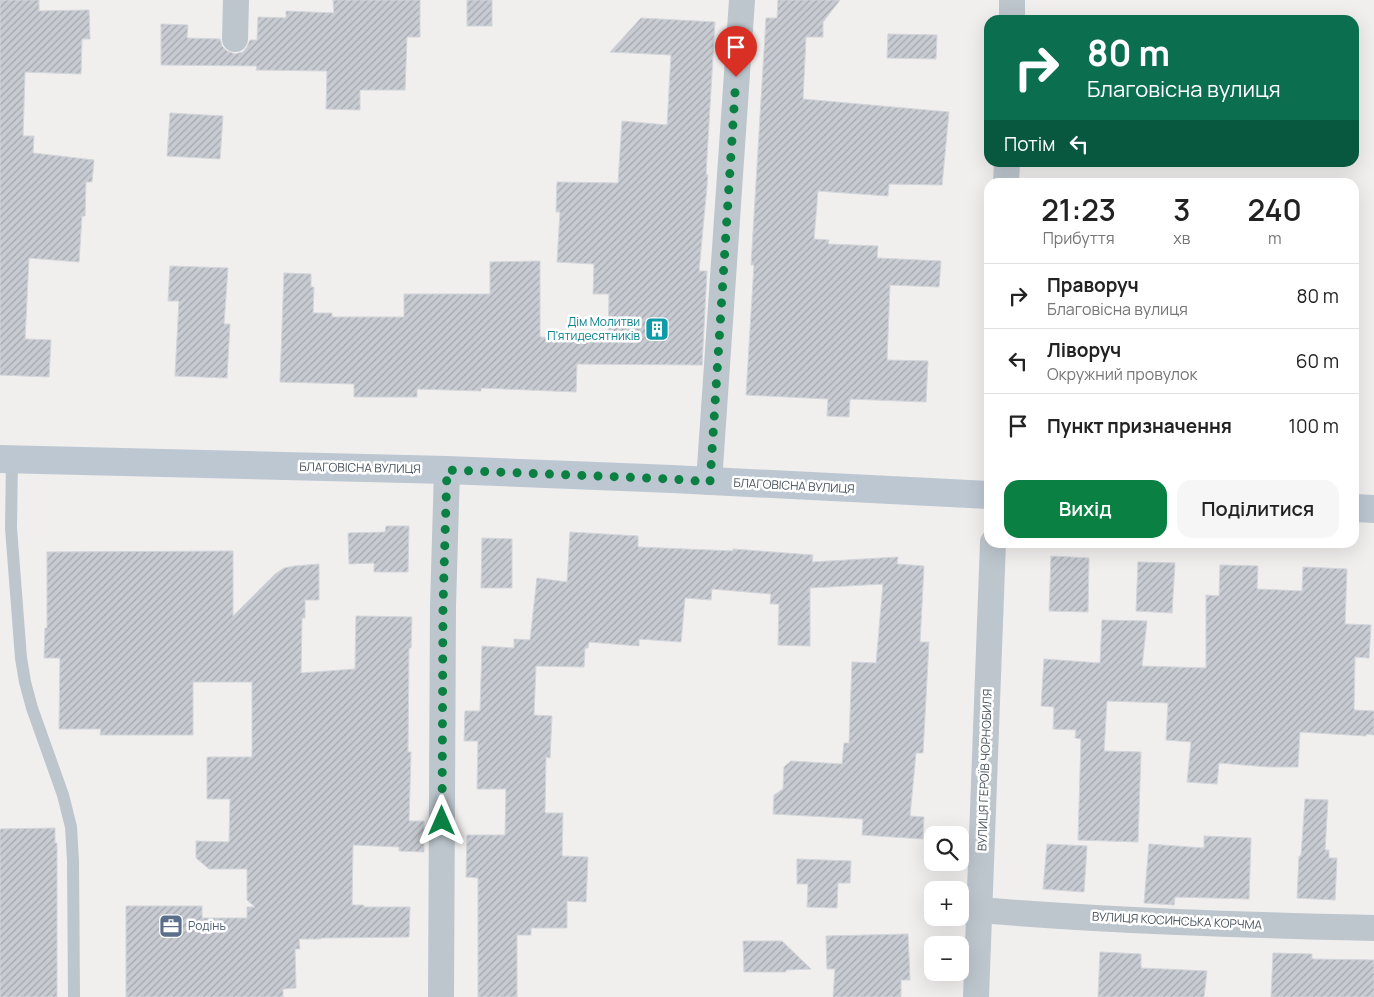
<!DOCTYPE html>
<html lang="uk">
<head>
<meta charset="utf-8">
<style>
  :root { --surface:#fff; --page:#f6f6f6; --text:#222; --muted:#767676; --line:#e0e0e0; --accent:#0b8043 }
  body { margin:0; font-family:Manrope,sans-serif; background:var(--page); color:var(--text); height:100vh; display:flex; flex-direction:column; font-size:19px; white-space:nowrap }
  * { box-sizing:border-box; margin:0 }
  p { font-size:16px; color:var(--muted) }
  .icon { flex:none; width:28px; height:28px; fill:none; stroke:currentColor; stroke-width:2; stroke-linecap:round; stroke-linejoin:round }
  .map { position:relative; flex:1; overflow:hidden }
  .drawer { position:absolute; left:984px; top:178px; width:375px; height:370px; display:flex; flex-direction:column; background:var(--surface); border-radius:15px; box-shadow:0 5px 20px #0002 }
  .drawer>* { flex:none }
  .guide { position:absolute; left:984px; top:15px; width:375px; height:152px; border-radius:15px; box-shadow:0 5px 20px #0002; background:#0b6e4f; color:#fff; overflow:hidden }
  .tools { position:absolute; left:924px; top:826px; display:grid; gap:10px }
  .tools a { display:grid; place-items:center; width:45px; height:45px; border-radius:10px; background:var(--surface); box-shadow:0 5px 20px #0002; font-size:25px }
  .pin { position:absolute; display:grid; place-items:center; width:42px; height:42px; color:#fff; margin:-51px -21px; border-radius:50% 50% 50% 0; rotate:-45deg; box-shadow:0 0 5px #0007 }
  .pin .icon { rotate:45deg }
  .me { position:absolute; width:55px; margin:-28px; rotate:0deg; stroke-linejoin:round; filter:drop-shadow(0 0 4px #0008) }
  .turn { display:flex; align-items:center; gap:18px; height:105px; padding:0 20px; font-size:22px }
  .turn .icon { width:65px; height:65px; stroke-width:2.5 }
  .turn b { display:block; font-size:35px; line-height:42px }
  .then { display:flex; align-items:center; height:48px; padding:0 20px; background:#0003; gap:10px; font-size:19px }
  .eta { display:flex; justify-content:space-evenly; align-items:center; height:85px; text-align:center }
  .eta b { font-size:30px; font-weight:600; line-height:35px }
  .cta { display:flex; gap:10px; margin-top:auto; padding:10px 20px }
  .cta a { flex:1; height:58px; border-radius:15px; background:var(--accent); color:#fff; font-size:20px; font-weight:600; line-height:58px; text-align:center }
  .cta a+a { background:var(--page); color:var(--text) }
  ul { padding:0; list-style:none }
  li { display:flex; align-items:center; gap:15px; height:65px; padding:0 20px; border-top:1px solid var(--line) }
  li div { flex:1 }
  li b { display:block; font-size:19px }
  li em { font-style:normal }
  .map>svg:first-child { display:block }
  .building { fill:url(#building-hatch); stroke:#d2d5da }
  .lines { fill:none; stroke-linecap:round; stroke-linejoin:round }
  .lane { stroke:#bdc6cd; stroke-width:12 }
  .street { stroke:#bdc6cd; stroke-width:26 }
  .secondary { stroke:#bcc7d2; stroke-width:28 }
  .route { stroke:#0b8043; stroke-width:9; stroke-dasharray:0 16.2 }
  .labels { text-anchor:middle; stroke-width:5; stroke-linejoin:round; paint-order:stroke }
  .culture-label { font-size:12px; fill:#0d838f; stroke:#fff; text-anchor:end }
  .street-label { font-size:12px; fill:#47525c; stroke:#fff }
  .service-label { font-size:12px; fill:#4e5e75; stroke:#fff; text-anchor:start }
</style>
</head>
<body>
<div class="map">
<svg width="1374" height="997" viewBox="0 0 1374 997">
  <defs>
    <pattern id="building-hatch" width="6" height="6" patternUnits="userSpaceOnUse" patternTransform="scale(1.25)"><rect width="6" height="6" fill="#c8cbd1"/><path d="M-1 1l2-2M0 6l6-6M5 7l2-2" fill="none" stroke="#a4a7ad"/></pattern>
  </defs>
  <rect width="100%" height="100%" fill="#f1eeee"/>
  <g class="building">
    <path d="M0,0h39v11l50,-1 1,29h-8l-1,35 -56,-2 -2,64h11l-1,17 61,7 -2,22h-6l-1,34h-3l-3,46 -50,-4 -4,81 26,1 -2,37 -49,-2z"/>
    <path d="M333,0h87v37h-13l-2,53h-45v20l-34,-1 1,-38 -71,-1 1,-4 -96,-1v-41l27,1 -1,13 33,1 2,7 5,5 8,3 8,-2 4,-5 3,-7h7l1,-23 28,1v-7l48,2z"/>
    <rect x="467" y="0" width="25" height="26"/>
    <path d="M778,0h62l-17,22v15h-17l-3,62 146,13 -7,73 -53,-1 -1,12 -70,-5 -4,48 15,1 -1,4 50,2 -1,12 64,3 -2,26 -49,-2 -3,75 41,1 -2,41 -76,-3 -1,18 -22,-1 1,-17 -82,-4 8,-130h-3l15,-247h11z"/>
    <path d="M641,18l74,4 -9,152 2,1 -9,96h8l-5,94 -125,-1 -1,28 -95,-4v3l-64,-2v8h-63v-13l-74,-2 4,-109 27,1v13h3l-1,26h19v4h72v-23h86v-32l50,-1v76l68,3 1,-46h-16l1,-30 -37,-2 3,-50h-4l1,-30 61,1 4,-62 45,4 4,-70 -61,-3z"/>
    <path d="M888,34l49,1 -1,24 -49,-1z"/>
    <path d="M170,113l53,3 -3,43 -53,-3z"/>
    <path d="M170,266l58,2 -4,56h6l-3,54 -52,-2 4,-75h-11z"/>
    <path d="M386,526h23l-1,46h-34v-9l-25,1 -1,-31 37,-1z"/>
    <path d="M570,532l68,4v11l95,4v-2l80,6 -1,7 86,-5 -1,7 27,2 -4,76h9l-6,111h-7l-6,63 14,1 -1,22 -61,-4 1,-16 -90,-5 1,-19 9,-6 1,-22 7,-6 51,3 2,-21h5l3,-81 24,1 7,-79 -73,4v58l-32,-1 1,-41h-9l1,-10 -59,-5 -1,11 -26,-2 -4,44 -42,-3v7l-50,-4 -1,6h-3l-1,19 -48,-1 -2,49 18,1 -2,42 -4,-1 -1,56h18l-1,43 26,1 -2,45 -19,-1v27h-36v7h-14v62h-39v-119l-12,-1 1,-42h38l1,-46h-29l1,-48h-14l1,-30h15l2,-65 32,2v-9l16,1 7,-62 30,4z"/>
    <path d="M482,538l30,1v49h-31z"/>
    <path d="M233,551v65l42,-42 9,-6 11,-2 24,-2v36h-14v18h-3l-1,55 54,-4 1,-53 56,1 -1,31h-2l-1,104h3l-2,69h15v31l-25,-1v-4l-46,-2 -1,60h12v2h46l-1,30 -88,1v1h-22l1,10h-5l1,39 -13,1v8h-157v-91h76v12h45v-11h8l-8,-7v-31h-38l-13,-11v-17l33,1 1,-43h-23v-42h45v-75h-59v53h-93l1,-6h-42l1,-71h-16l1,-30h2v-76z"/>
    <path d="M1051,556l38,2 -1,54 -39,-1z"/>
    <path d="M1138,562l37,1 -3,50 -36,-2z"/>
    <path d="M1220,565l38,1 -1,23 45,2 1,-24 44,2 -2,55 26,1 -2,33 -14,-1 -1,53 20,1v24l-8,-1v2l-66,-4 -2,35h-29l-50,-4 -2,21 -30,-2 4,-40 -25,-2 2,-37 -61,-2 -3,50 37,1 -3,90 -60,-2 3,-101 -6,-1 1,-8 -23,-1 1,-22 -13,-1 3,-47 56,4 2,-43 45,1 -5,45 64,2v-73l13,1z"/>
    <path d="M1305,799l23,1 -3,50h4v8h8l-2,42 -38,-2 2,-42h2z"/>
    <path d="M55,828v15h2v154h-57v-168z"/>
    <path d="M1204,836l47,2 -2,61 -74,-2 -1,8 -30,-2 5,-59 55,4z"/>
    <path d="M1047,844l40,2 -3,46 -41,-3z"/>
    <path d="M797,859l54,2 -1,22h-12l-1,25 -30,-1 1,-23h-11z"/>
    <path d="M908,934l2,46h-9v17h-68l2,-28h-8l-1,-33z"/>
    <path d="M743,941h39l29,28 -25,1v2h-42z"/>
    <path d="M1100,952l41,2v14l66,3 -3,26h-106z"/>
    <path d="M1273,953l39,1v5l62,1v37h-103z"/>
  </g>
  <g class="lines">
    <path class="lane" d="M12,459l-1,69 10,130 4,24 7,26 31,87 8,32 2,34 1,136"/>
    <g class="street">
      <path d="M1012,20v-20"/>
      <path d="M235,39l1,-39"/>
      <path d="M1006,182l1,-20"/>
      <path d="M709,482l33,-482"/>
      <path d="M980,910c131,11 263,15 394,18"/>
      <path d="M441,997l2,-391 4,-136"/>
      <path d="M976,997l17,-455"/>
    </g>
    <g class="secondary">
      <path d="M0,459l447,11 225,9 317,16"/>
      <path d="M1354,508l20,1"/>
    </g>
  </g>
  <g class="lines">
    <path class="route" d="M442,821l1,-215 4,-136 225,9 38,3 26,-405"/>
  </g>
  <defs>
    <g id="building-square" transform="scale(1.25)"><rect x="-9" y="-9" width="18" height="18" rx="4" fill="#0f9aa8" stroke="#fff"/><path d="M-4-6H4V6H1V3H-1V6H-4ZM-2.5-4.3h1.7v1.8h-1.7ZM.8-4.3h1.7v1.8H.8ZM-2.5-1h1.7V.8h-1.7ZM.8-1h1.7V.8H.8Z" fill="#fff"/></g>
    <g id="office-square" transform="scale(1.25)"><rect x="-9" y="-9" width="18" height="18" rx="4" fill="#5c6f8a" stroke="#fff"/><path d="M-6-3h4V-5.5h4V-3h4V5H-6ZM-1-4.5V-3h2v-1.5ZM-6 0V1H6V0Z" fill="#fff"/></g>
  </defs>
  <g fill-rule="evenodd">
    <use href="#building-square" x="657" y="329"/>
    <use href="#office-square" x="171" y="926"/>
  </g>
  <g class="labels">
    <g class="culture-label">
      <text x="640" y="326">Дім Молитви<tspan x="640" dy="14">П'ятидесятників</tspan></text>
    </g>
    <g class="street-label">
      <text transform="translate(360 468) rotate(1)" y="4">БЛАГОВІСНА ВУЛИЦЯ</text>
      <text transform="translate(794 486) rotate(3)" y="4">БЛАГОВІСНА ВУЛИЦЯ</text>
      <text transform="translate(985 770) rotate(-88)" y="4">ВУЛИЦЯ ГЕРОЇВ ЧОРНОБИЛЯ</text>
      <text transform="translate(1177 921) rotate(3)" y="4">ВУЛИЦЯ КОСИНСЬКА КОРЧМА</text>
    </g>
    <g class="service-label">
      <text x="188" y="930">Родінь</text>
    </g>
  </g>
</svg>
<div class="tools">
<a><svg class="icon" aria-label="search" viewBox="0 0 24 24"><circle cx="10" cy="10" r="6"/><path d="M15 15l6 6"/></svg></a>
<a>+</a>
<a>−</a>
</div>
<div class="pin" style="left:736px;top:77px;background:#d93025"><svg class="icon" aria-label="arrive" viewBox="0 0 24 24"><path d="M6 21V4h12l-3 4 3 4H6"/></svg></div>
<svg class="me" style="left:442px;top:821px" viewBox="-20 -20 40 40"><path d="M0-17L14 15 0 8-14 15z" fill="#0b8043" stroke="#fff" stroke-width="4"/></svg>
<div class="guide">
<div class="turn"><svg class="icon" aria-label="right" viewBox="0 0 24 24"><path d="M7 20v-9h11M14 6l5 5-5 5"/></svg><div><b>80 m</b>Благовісна вулиця</div></div>
<div class="then">Потім<svg class="icon" aria-label="left" viewBox="0 0 24 24"><path d="M17 20v-9H6M10 6l-5 5 5 5"/></svg></div>
</div>
<section class="drawer">
<div class="eta">
<div><b>21:23</b><p>Прибуття</p></div>
<div><b>3</b><p>хв</p></div>
<div><b>240</b><p>m</p></div>
</div>
<ul>
<li><svg class="icon" aria-label="right" viewBox="0 0 24 24"><path d="M7 20v-9h11M14 6l5 5-5 5"/></svg><div><b>Праворуч</b><p>Благовісна вулиця</p></div><em>80 m</em></li>
<li><svg class="icon" aria-label="left" viewBox="0 0 24 24"><path d="M17 20v-9H6M10 6l-5 5 5 5"/></svg><div><b>Ліворуч</b><p>Окружний провулок</p></div><em>60 m</em></li>
<li><svg class="icon" aria-label="arrive" viewBox="0 0 24 24"><path d="M6 21V4h12l-3 4 3 4H6"/></svg><div><b>Пункт призначення</b></div><em>100 m</em></li>
</ul>
<div class="cta"><a>Вихід</a><a>Поділитися</a></div>
</section>
</div>
</body>
</html>
